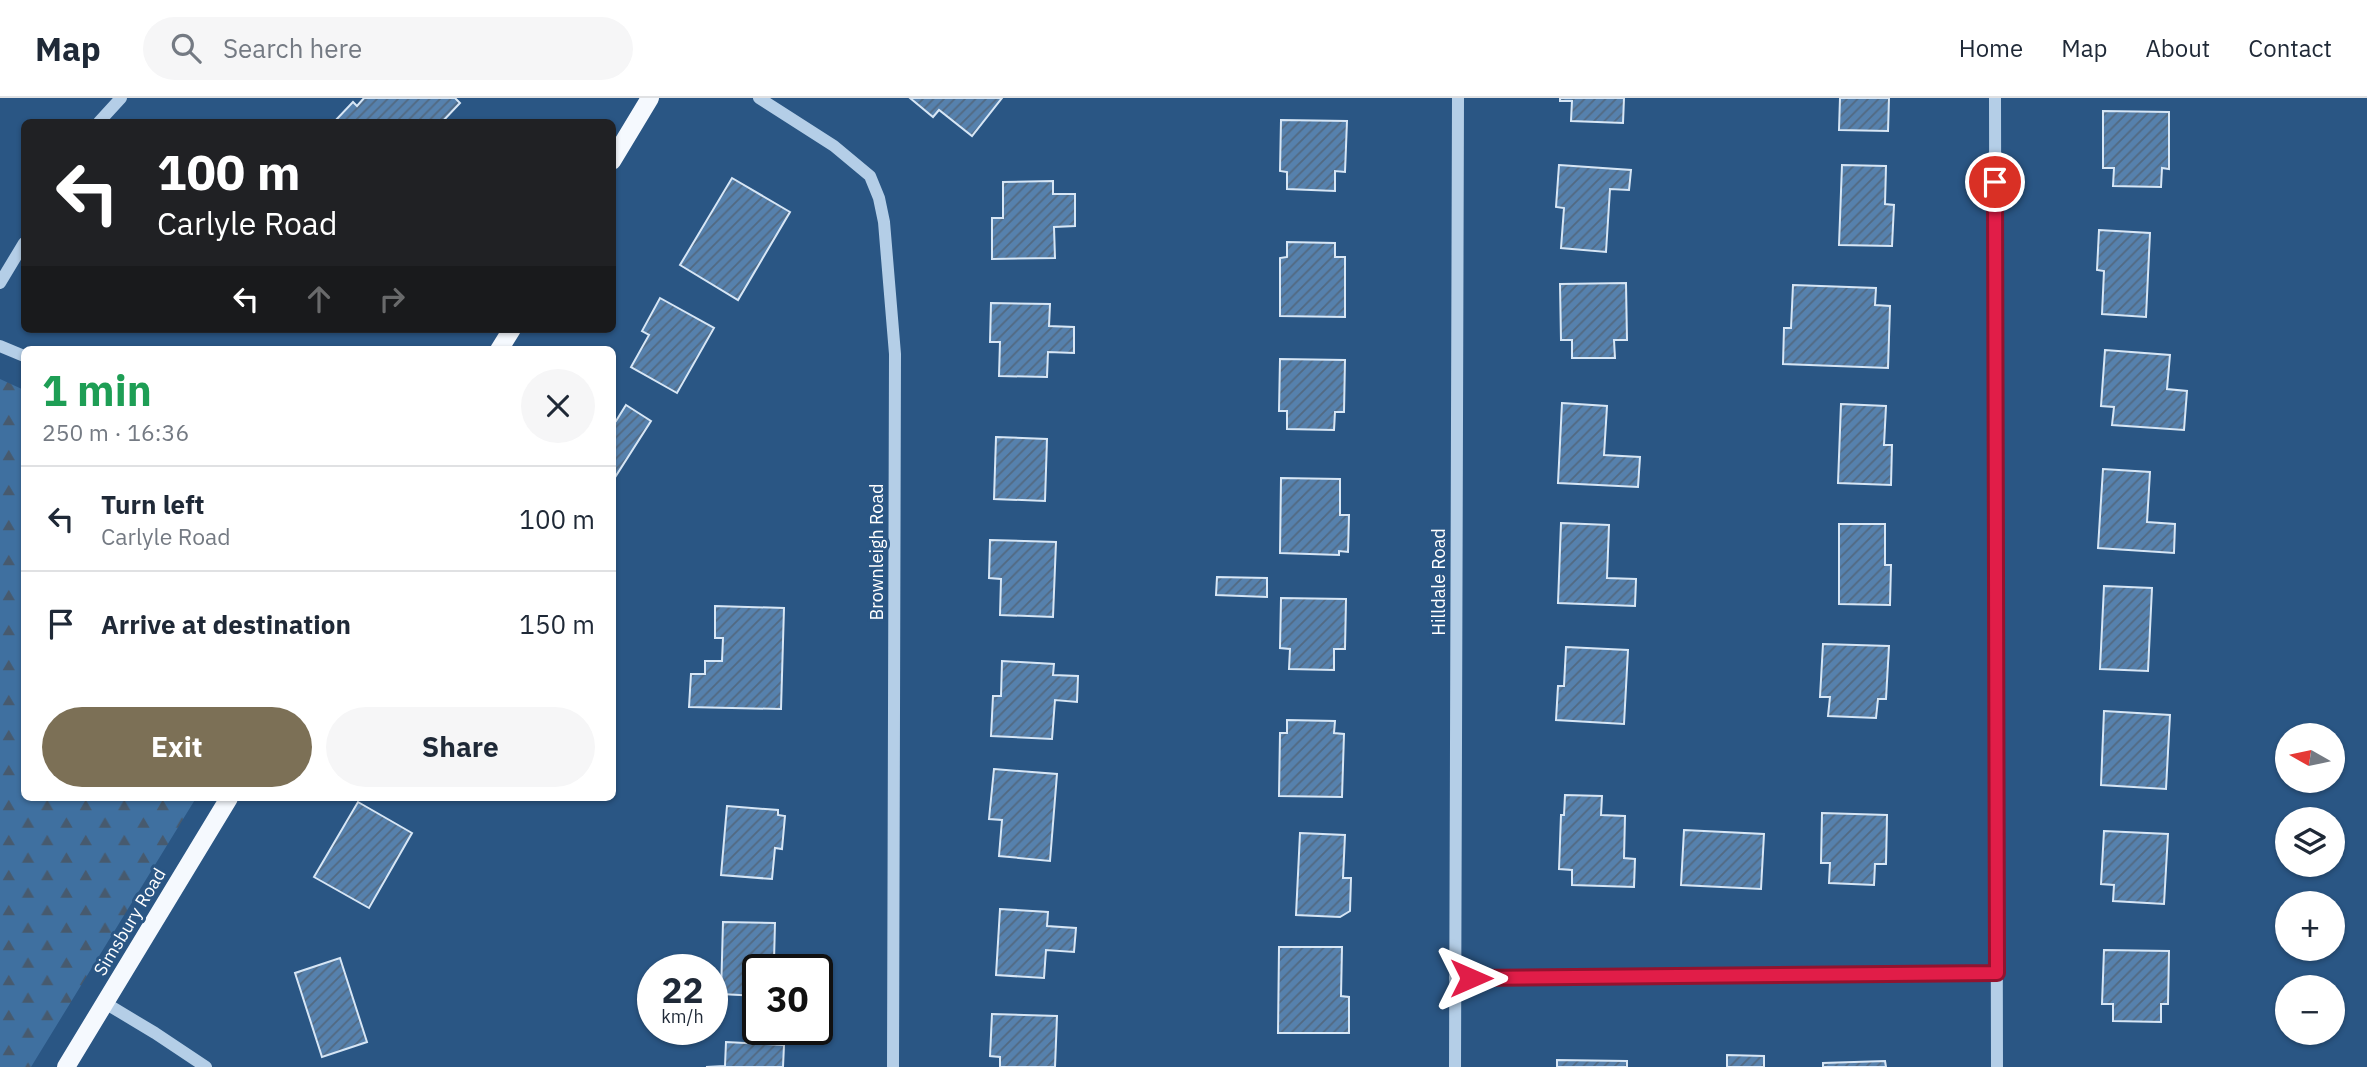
<!DOCTYPE html>
<html lang="en">
<head>
<meta charset="utf-8">
<style>
  :root { --surface:#fff; --page:#f6f6f7; --text:#1f2937; --muted:#747a83; --line:#e0e1e3; --accent:#7c7056 }
  body { margin:0; font-family:"IBM Plex Sans",sans-serif; background:var(--page); color:var(--text); height:100vh; display:flex; flex-direction:column; font-size:26px; white-space:nowrap }
  * { box-sizing:border-box; margin:0 }
  p { font-size:23px; color:var(--muted) }
  .icon { flex:none; width:38px; height:38px; fill:none; stroke:currentColor; stroke-width:2; stroke-linecap:round; stroke-linejoin:round }
  .map { position:relative; flex:1; overflow:hidden }
  .details { position:absolute; left:21px; top:248px; width:595px; height:455px; display:flex; flex-direction:column; background:var(--surface); border-radius:10px; box-shadow:0 2px 5px #0004 }
  .details>* { flex:none }
  .banner { position:absolute; left:21px; top:21px; width:595px; height:214px; border-radius:10px; box-shadow:0 2px 5px #0004; background:#202124; color:#fff; overflow:hidden }
  .needle { width:46px; rotate:279deg }
  .fabs { position:absolute; left:2275px; top:625px; display:grid; gap:14px }
  .fabs a { display:grid; place-items:center; width:70px; height:70px; border-radius:50%; background:var(--surface); box-shadow:0 2px 5px #0004; font-size:35px }
  .speed { position:absolute; left:637px; top:856px; display:flex; gap:14px; font-size:35px; font-weight:700; text-align:center }
  .speed>* { display:grid; place-content:center; width:91px; height:91px; border-radius:50%; background:var(--surface); box-shadow:0 2px 5px #0004; line-height:1 }
  .speed small { font-size:18px; font-weight:400 }
  .speed .limit { border:4px solid #111; border-radius:10px; background:#fff; color:#111 }
  .pin { position:absolute; display:grid; place-items:center; width:60px; height:60px; color:#fff; margin:-30px; border:4px solid #fff; border-radius:50%; box-shadow:0 2px 7px #0007 }
  .me { position:absolute; width:77px; margin:-38px; rotate:90deg; stroke-linejoin:round; filter:drop-shadow(0 0 5px #0008) }
  .turn { display:flex; align-items:center; gap:24px; height:147px; padding:0 21px; font-size:32px }
  .turn .icon { width:91px; height:91px; stroke-width:2.5 }
  .turn b { display:block; font-size:49px; line-height:60px }
  .lanes { display:flex; align-items:center; height:66px; padding:0 21px; background:#0003; justify-content:center; gap:35px; direction:ltr }
  .lanes .off { opacity:.35 }
  .round { display:grid; place-items:center; flex:none; width:74px; height:74px; border-radius:37px; background:var(--page) }
  .head { display:flex; align-items:center; justify-content:space-between; height:119px; padding:0 21px }
  h1 { font-size:42px; font-weight:700; line-height:52px; color:#1e9e55 }
  .primary-button { display:flex; gap:14px; margin-top:auto; padding:14px 21px }
  .primary-button a { flex:1; height:80px; border-radius:42px; background:var(--accent); color:#fff; font-size:28px; font-weight:700; line-height:80px; text-align:center }
  .primary-button a+a { background:var(--page); color:var(--text) }
  ul { padding:0; list-style:none }
  li { display:flex; align-items:center; gap:21px; height:105px; padding:0 21px; border-top:2px solid var(--line) }
  li div { flex:1 }
  li b { display:block; font-size:26px }
  li em { font-style:normal }
  header { display:flex; align-items:center; gap:42px; box-sizing:border-box; height:98px; padding:0 35px; background:var(--surface); border-bottom:2px solid var(--line) }
  header strong { font-size:33px }
  nav { display:flex; gap:38px; margin-inline-start:auto; font-size:24px }
  .search { width:490px; height:63px; background:var(--page); display:flex; align-items:center; gap:18px; box-sizing:border-box; padding:0 24px; border-radius:38px; color:var(--muted); font-size:26px }
  .map>svg:first-child { display:block }
  .forest { fill:url(#forest-firs) }
  .building { fill:url(#building-hatch); stroke:#d7e6f5; stroke-width:2 }
  .lines { fill:none; stroke-linecap:round; stroke-linejoin:round }
  .minor { stroke:#b4cee7; stroke-width:12 }
  .major { stroke:#f5f9fe; stroke-width:18 }
  .route-casing { stroke:#92132f; stroke-width:18 }
  .route { stroke:#e11d48; stroke-width:12 }
  .labels { text-anchor:middle; stroke-width:6; stroke-linejoin:round; paint-order:stroke }
  .street-label { font-size:18px; fill:#fff; stroke:#2a5684 }
</style>
</head>
<body>
<header>
<strong>Map</strong>
<div class="search"><svg class="icon" aria-label="search" viewBox="0 0 24 24"><circle cx="10" cy="10" r="6"/><path d="M15 15l6 6"/></svg>Search here</div>
<nav><a>Home</a><a>Map</a><a>About</a><a>Contact</a></nav>
</header>
<div class="map">
<svg width="2367" height="969" viewBox="0 0 2367 969">
  <defs>
    <pattern id="forest-firs" width="22" height="20" patternUnits="userSpaceOnUse" patternTransform="scale(1.75)"><rect width="22" height="20" fill="#3f70a0"/><path d="M5 1l3.5 6h-7zM16 11l3.5 6h-7z" fill="#475a6e"/></pattern>
    <pattern id="building-hatch" width="6" height="6" patternUnits="userSpaceOnUse" patternTransform="scale(1.75)"><rect width="6" height="6" fill="#5681ad"/><path d="M-1 1l2-2M0 6l6-6M5 7l2-2" fill="none" stroke="#526981"/></pattern>
  </defs>
  <rect width="100%" height="100%" fill="#2a5684"/>
  <path class="forest" d="M0,281l24,11v408h172l-165,269h-31z"/>
  <g class="building">
    <path d="M364,0h91l5,5 -18,19h-108l19,-20 4,4z"/>
    <path d="M910,0h92l-30,38 -33,-26 -6,7z"/>
    <path d="M1560,0h64l-1,25 -52,-2 1,-20h-12z"/>
    <path d="M1840,0h49l-1,33 -49,-1z"/>
    <path d="M2103,13l66,1v57l-7,-1 -1,19 -48,-1 1,-18h-11z"/>
    <path d="M1281,22l66,1 -2,51 -10,-1v20l-48,-2v-17l-7,-1z"/>
    <path d="M1559,67l72,5 -2,20 -19,-1 -4,63 -45,-4 3,-40 -8,-1z"/>
    <path d="M1842,67l44,1 -1,38 9,1 -2,41 -53,-1z"/>
    <path d="M732,80l58,34 -52,88 -58,-35z"/>
    <path d="M1053,83v13h22v32l-21,1 1,31 -63,1v-41h11v-36z"/>
    <path d="M2099,132l51,3 -4,84 -44,-3 2,-43 -7,-1z"/>
    <path d="M1287,144l48,1v14h10v60l-65,-1v-58l7,-1z"/>
    <path d="M1626,185l1,57h-13l1,18h-43v-18h-11l-1,-56z"/>
    <path d="M1793,187l83,3 -1,17 15,1 -2,62 -105,-4 1,-36h7z"/>
    <path d="M660,200l54,30 -37,65 -46,-26 18,-32 -7,-4z"/>
    <path d="M991,205l59,1 -1,22 25,1v26l-26,-1 -1,25 -48,-1 1,-34h-10z"/>
    <path d="M2105,252l65,5 -3,34 20,2 -3,39 -72,-5 2,-18 -13,-1z"/>
    <path d="M1280,261l65,1 -1,52h-9l-1,18 -47,-1v-18h-8z"/>
    <path d="M1562,305l45,3 -3,49 36,2 -2,30 -80,-4z"/>
    <path d="M1841,306l45,2 -2,39h8l-1,40 -53,-2z"/>
    <path d="M626,307l25,16 -39,61v-63l4,2z"/>
    <path d="M996,339l51,2 -2,62 -51,-2z"/>
    <path d="M2103,371l47,3 -3,50 28,2 -1,29 -76,-5z"/>
    <path d="M1281,380l59,1v36h9l-1,37 -9,-1v4l-59,-2z"/>
    <path d="M1561,425l48,2 -2,53 29,1 -1,27 -77,-3z"/>
    <path d="M1839,426h46v41h6l-1,40 -51,-1z"/>
    <path d="M990,442l66,2 -3,75 -53,-2 1,-36 -12,-1z"/>
    <path d="M1217,479l50,1v19l-51,-2z"/>
    <path d="M2104,488l48,2 -4,83 -48,-2z"/>
    <path d="M1281,500l65,1 -1,50h-11v21l-45,-1 1,-20 -10,-1z"/>
    <path d="M715,508l69,2 -3,101 -92,-2 2,-33h14v-13h17l1,-23h-8z"/>
    <path d="M1823,546l66,2 -3,53h-8l-2,19 -48,-2 2,-19h-10z"/>
    <path d="M1566,549l62,3 -4,74 -68,-4 2,-34h6z"/>
    <path d="M1002,563l52,3 -1,11 25,1 -1,26 -22,-2 -3,39 -61,-3 2,-40h8z"/>
    <path d="M2104,613l66,4 -4,74 -65,-4z"/>
    <path d="M1287,622l48,1 -1,12 10,1 -2,63 -63,-1 1,-63h7z"/>
    <path d="M994,671l63,5 -7,87 -51,-5 3,-36 -13,-1z"/>
    <path d="M1565,697l37,1 -1,19 24,1 -1,42 11,1 -1,28 -62,-2v-15l-13,-1 2,-54h3z"/>
    <path d="M358,704l54,31 -43,75 -55,-31z"/>
    <path d="M727,708l51,4v5l7,1 -3,33 -7,-1 -3,31 -51,-4z"/>
    <path d="M1822,715l65,2 -1,49h-11l-1,21 -45,-2 1,-20h-9z"/>
    <path d="M1684,732l80,4 -3,55 -80,-4z"/>
    <path d="M2104,733l64,3 -4,70 -51,-3 1,-16 -13,-1z"/>
    <path d="M1300,735l45,2 -2,43h8l-1,33 -10,6 -44,-2z"/>
    <path d="M1000,811l48,3 -1,14 29,2 -2,24 -28,-2 -2,28 -48,-3z"/>
    <path d="M723,824l52,1 -1,38h10v9h-26v26l-37,-2z"/>
    <path d="M1279,849h63l-1,49 8,1v36h-71z"/>
    <path d="M2104,852l65,1 -1,53h-7v18l-48,-1v-17h-11z"/>
    <path d="M340,860l27,84 -45,15 -27,-84z"/>
    <path d="M992,916l65,2 -2,51h-55v-10l-10,-1z"/>
    <path d="M726,944l58,3 -1,22h-77l19,-1z"/>
    <path d="M1727,957l37,1v11h-37z"/>
    <path d="M1557,962l70,1v6h-70z"/>
    <path d="M1885,963l1,6h-63v-4z"/>
  </g>
  <g class="lines">
    <g class="minor">
      <path d="M759,0l75,48 36,30 9,22 5,24 11,132 -2,713"/>
      <path d="M1995,0l2,969"/>
      <path d="M99,24l22,-24"/>
      <path d="M0,185l24,-40"/>
      <path d="M0,248l24,10"/>
      <path d="M1455,880l542,-5"/>
      <path d="M105,905l50,30 51,34"/>
      <path d="M1455,969l3,-969"/>
    </g>
    <g class="major">
      <path d="M612,63l38,-63"/>
      <path d="M499,252l13,-21"/>
      <path d="M66,969l163,-269"/>
    </g>
  </g>
  <g class="lines">
    <g class="route-casing">
      <path id="route" d="M1471,880l526,-5 -2,-791"/>
    </g>
    <use href="#route" class="route"/>
  </g>
  <g class="labels">
    <g class="street-label">
      <text transform="translate(877 454) rotate(-90)" y="6">Brownleigh Road</text>
      <text transform="translate(1439 484) rotate(-90)" y="6">Hilldale Road</text>
      <text transform="translate(130 824) rotate(-59)" y="6">Simsbury Road</text>
    </g>
  </g>
</svg>
<div class="fabs">
<a><svg class="needle" viewBox="-14 -14 28 28"><path d="M0-13l5 13h-10z" fill="#e53935"/><path d="M0 13l5-13h-10z" fill="#747a83"/></svg></a>
<a><svg class="icon" aria-label="layers" viewBox="0 0 24 24"><path d="M12 4l9 5-9 5-9-5zM3 14l9 5 9-5"/></svg></a>
<a>+</a>
<a>−</a>
</div>
<div class="speed"><div>22<small>km/h</small></div><div class="limit">30</div></div>
<div class="pin" style="left:1995px;top:84px;background:#d93025"><svg class="icon" aria-label="arrive" viewBox="0 0 24 24"><path d="M6 21V4h12l-3 4 3 4H6"/></svg></div>
<svg class="me" style="left:1471px;top:880px" viewBox="-20 -20 40 40"><path d="M0-17L14 15 0 8-14 15z" fill="#e11d48" stroke="#fff" stroke-width="4"/></svg>
<div class="banner">
<div class="turn"><svg class="icon" aria-label="left" viewBox="0 0 24 24"><path d="M17 20v-9H6M10 6l-5 5 5 5"/></svg><div><b>100 m</b>Carlyle Road</div></div>
<div class="lanes"><svg class="icon" aria-label="left" viewBox="0 0 24 24"><path d="M17 20v-9H6M10 6l-5 5 5 5"/></svg><svg class="icon off" aria-label="ahead" viewBox="0 0 24 24"><path d="M12 20V5M6 11l6-6 6 6"/></svg><svg class="icon off" aria-label="right" viewBox="0 0 24 24"><path d="M7 20v-9h11M14 6l5 5-5 5"/></svg></div>
</div>
<section class="details">
<div class="head"><div><h1>1 min</h1><p>250 m · 16:36</p></div><a class="round"><svg class="icon" aria-label="close" viewBox="0 0 24 24"><path d="M6 6l12 12M18 6L6 18"/></svg></a></div>
<ul>
<li><svg class="icon" aria-label="left" viewBox="0 0 24 24"><path d="M17 20v-9H6M10 6l-5 5 5 5"/></svg><div><b>Turn left</b><p>Carlyle Road</p></div><em>100 m</em></li>
<li><svg class="icon" aria-label="arrive" viewBox="0 0 24 24"><path d="M6 21V4h12l-3 4 3 4H6"/></svg><div><b>Arrive at destination</b></div><em>150 m</em></li>
</ul>
<div class="primary-button"><a>Exit</a><a>Share</a></div>
</section>
</div>
</body>
</html>
